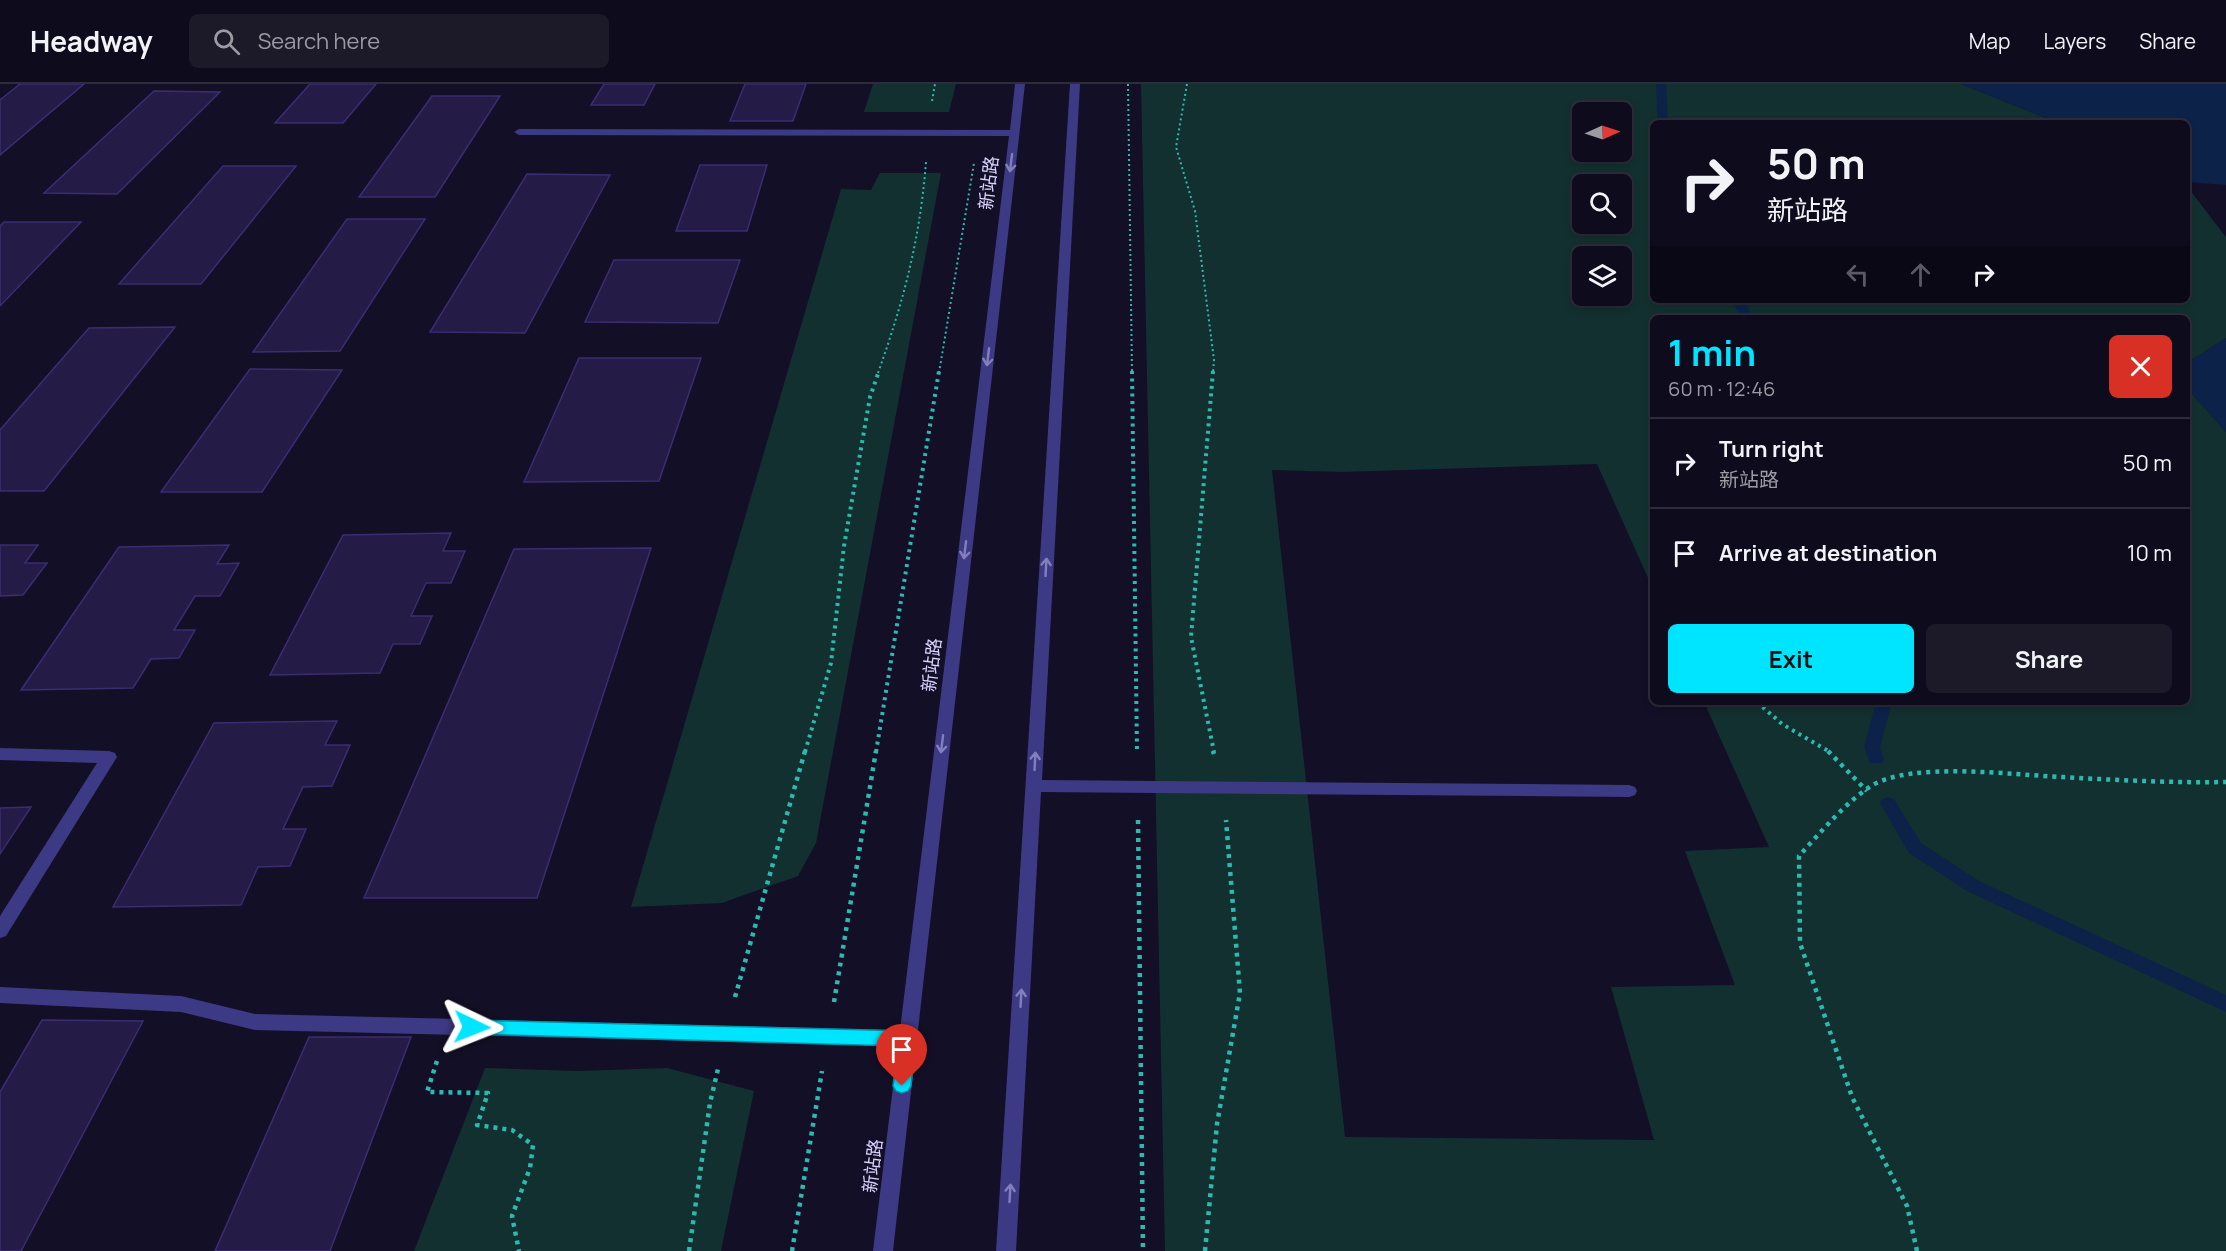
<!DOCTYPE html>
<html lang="en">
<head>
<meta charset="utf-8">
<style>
  :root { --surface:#0e0b1c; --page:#1c1929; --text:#f1f3f6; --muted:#9b9ba3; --line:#2e2b3b; --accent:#00e5ff }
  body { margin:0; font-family:Manrope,"Noto Sans SC",sans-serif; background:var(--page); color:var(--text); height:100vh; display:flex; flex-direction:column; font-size:22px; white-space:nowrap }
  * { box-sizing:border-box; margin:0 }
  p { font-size:20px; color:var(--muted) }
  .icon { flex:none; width:33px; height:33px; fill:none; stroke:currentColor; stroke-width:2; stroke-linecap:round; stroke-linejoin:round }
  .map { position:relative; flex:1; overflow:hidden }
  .side { position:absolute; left:1650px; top:231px; width:540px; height:390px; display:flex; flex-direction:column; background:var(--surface); border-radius:9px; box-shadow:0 3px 9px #0003,0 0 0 2px var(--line) }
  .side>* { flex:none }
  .guide { position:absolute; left:1650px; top:36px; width:540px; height:183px; border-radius:9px; box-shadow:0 3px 9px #0003,0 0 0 2px var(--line); background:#0e0b1c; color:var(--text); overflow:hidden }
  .needle { width:39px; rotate:87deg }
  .tools { position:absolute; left:1572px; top:18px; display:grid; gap:12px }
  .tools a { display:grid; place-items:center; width:60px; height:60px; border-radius:9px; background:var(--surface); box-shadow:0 3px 9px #0003,0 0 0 2px var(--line); font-size:30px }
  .pin { position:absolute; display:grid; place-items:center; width:51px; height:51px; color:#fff; margin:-62px -26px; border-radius:50% 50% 50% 0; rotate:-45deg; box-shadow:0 0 6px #0007 }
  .pin .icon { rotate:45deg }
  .me { position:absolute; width:66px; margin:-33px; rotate:92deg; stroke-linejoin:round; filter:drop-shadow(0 0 4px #0008) }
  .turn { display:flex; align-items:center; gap:21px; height:126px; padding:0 18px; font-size:27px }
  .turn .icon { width:78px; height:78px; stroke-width:2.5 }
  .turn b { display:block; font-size:42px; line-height:51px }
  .lanes { display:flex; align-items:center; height:57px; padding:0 18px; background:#0003; justify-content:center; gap:30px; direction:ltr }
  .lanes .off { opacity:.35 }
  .round { display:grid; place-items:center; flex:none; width:63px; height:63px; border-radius:9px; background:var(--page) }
  .summary { display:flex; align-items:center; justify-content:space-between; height:102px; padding:0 18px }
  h1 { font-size:36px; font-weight:700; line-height:45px; color:var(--accent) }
  .primary-button { display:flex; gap:12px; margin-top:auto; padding:12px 18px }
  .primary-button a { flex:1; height:69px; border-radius:9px; background:var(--accent); color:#111; font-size:24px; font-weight:700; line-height:69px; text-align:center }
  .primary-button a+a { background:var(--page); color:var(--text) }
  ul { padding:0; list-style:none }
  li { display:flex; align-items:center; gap:18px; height:90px; padding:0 18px; border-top:2px solid var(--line) }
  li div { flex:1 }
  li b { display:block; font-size:22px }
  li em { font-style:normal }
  header { display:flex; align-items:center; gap:36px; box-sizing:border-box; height:84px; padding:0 30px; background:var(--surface); border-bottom:2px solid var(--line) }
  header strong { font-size:28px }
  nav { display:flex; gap:33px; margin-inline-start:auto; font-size:21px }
  .search { width:420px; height:54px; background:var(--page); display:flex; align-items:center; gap:15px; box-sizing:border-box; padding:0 21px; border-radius:9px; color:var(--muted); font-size:22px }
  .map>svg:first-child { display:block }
  .green { fill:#12302f; fill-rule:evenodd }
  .water { fill:#0c2248 }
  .pier { fill:#130f26 }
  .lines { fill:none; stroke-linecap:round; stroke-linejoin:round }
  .stream { fill:#0c2248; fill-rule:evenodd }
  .building { fill:#241b47; stroke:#3b2d73; stroke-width:1.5 }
  .path-far2 { stroke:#2fb8b0; stroke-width:2; stroke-dasharray:2 3; stroke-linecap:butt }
  .path-far1 { stroke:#2fb8b0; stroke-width:4; stroke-dasharray:3 4.5; stroke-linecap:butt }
  .path { stroke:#2fb8b0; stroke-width:4.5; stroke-dasharray:4 5; stroke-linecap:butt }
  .minor { fill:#3d3a85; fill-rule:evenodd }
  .oneway { stroke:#837fbc }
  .route { fill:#00e5ff; stroke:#0095a6; stroke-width:1.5 }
  .labels { text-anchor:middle; stroke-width:5; stroke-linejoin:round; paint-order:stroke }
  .street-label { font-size:18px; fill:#d9d4ff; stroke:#130f26 }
</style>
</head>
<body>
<header>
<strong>Headway</strong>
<div class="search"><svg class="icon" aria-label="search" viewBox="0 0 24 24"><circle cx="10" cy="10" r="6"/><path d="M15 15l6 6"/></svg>Search here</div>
<nav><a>Map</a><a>Layers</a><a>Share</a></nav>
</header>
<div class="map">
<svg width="2226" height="1167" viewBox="0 0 2226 1167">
  <rect width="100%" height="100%" fill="#130f26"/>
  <g class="green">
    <path d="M873,0h83l-7,28h-85z"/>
    <path d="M1141,0h820l97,39h-405v177h534v-114l39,51v101l-39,25v-45h-534v271l-56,-125 -255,8 -70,-2 73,667 309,3 -43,-153 124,-2 -50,-134 84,-4 -65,-145h483v-314l39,44v819h-1061zM1582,28h40v40h-40zM1582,100h40v40h-40zM1582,172h40v40h-40z"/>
    <path d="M880,89h61l-125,670 -18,33 -76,27 -91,4 210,-718 30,1z"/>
    <path d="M485,984l94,3 88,-3 87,23 -33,160h-307z"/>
  </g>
  <g class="water">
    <path d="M1961,0h265v153l-39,-51v-63h-129z"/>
    <path d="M2226,254v94l-39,-44v-25z"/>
  </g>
  <path class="pier" d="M2187,98l39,3v52l-39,-51z"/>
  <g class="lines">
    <g class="stream">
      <path d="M1656,0h10l2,39h-10z"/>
      <path d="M1732,216h12l9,18h-12z"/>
      <path d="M1876,618h16l-12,45 4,12 -2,4h-12l-6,-16z"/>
      <path d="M1888,713l6,2 27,44 58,38 247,114v17l-259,-121 -58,-38 -29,-50 2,-4z"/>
    </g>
  </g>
  <g class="building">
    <path d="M20,0h64l-84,71v-55z"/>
    <path d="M310,0h66l-33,39h-68z"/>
    <path d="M604,0h51l-11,21h-53z"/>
    <path d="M745,0h61l-13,37h-63z"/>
    <path d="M154,7l66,1 -103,102 -73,-1z"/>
    <path d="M432,12h68l-65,101h-76z"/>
    <path d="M700,81h67l-20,66h-71z"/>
    <path d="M223,82h73l-95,118h-82z"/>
    <path d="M527,90l83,1 -85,158 -95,-1z"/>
    <path d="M347,135h78l-85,132 -87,1z"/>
    <path d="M4,138h77l-81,84v-80z"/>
    <path d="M614,176h126l-22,63 -133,-1z"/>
    <path d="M175,243l-131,164h-44v-61l89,-102z"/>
    <path d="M579,274h122l-42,123 -135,1z"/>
    <path d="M250,285l92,1 -80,122h-101z"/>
    <path d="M451,449l-8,18h22l-14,32h-25l-15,33h21l-12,28h-27l-13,29 -110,2 73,-140z"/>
    <path d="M0,461h38l-13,18h22l-24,32 -23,1z"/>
    <path d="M229,461l-12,19 22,-1 -19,33h-25l-21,34h21l-16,28 -28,1 -18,29 -112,2 98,-143z"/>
    <path d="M651,464l-114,350h-173l150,-349z"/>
    <path d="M337,637l-12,24h25l-18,41 -29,1 -20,42h23l-16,37 -32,1 -17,38 -128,2 101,-184z"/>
    <path d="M31,723l-31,47v-46z"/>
    <path d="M42,936l101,1 -122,230h-21v-159z"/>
    <path d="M309,953h102l-81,214h-115z"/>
  </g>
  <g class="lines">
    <g class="path-far2">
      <path d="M1128,0l4,289"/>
      <path d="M1187,0l-11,63 19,64 19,149 -1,13"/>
      <path d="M932,17l3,-17"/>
      <path d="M878,289c26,-73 42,-134 48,-211"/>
      <path d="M939,289l35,-210"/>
    </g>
    <g class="path-far1">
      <path d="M1132,287l5,381"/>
      <path d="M1213,287l-22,266 23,115"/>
      <path d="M1757,618l25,22 48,28"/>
      <path d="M805,668l26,-89 13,-117 26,-149 9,-26"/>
      <path d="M876,668l63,-381"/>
    </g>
    <g class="path">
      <path d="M1213,667l1,3"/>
      <path d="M1828,667l39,40"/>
      <path d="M1138,736l5,431"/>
      <path d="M735,913l70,-246"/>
      <path d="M834,918l42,-251"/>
      <path d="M437,977l-10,31 61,1 -11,32 35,5 21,15 -3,23 -18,48 7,35"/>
      <path d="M689,1167l21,-148 8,-34"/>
      <path d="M792,1167l30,-180"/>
      <path d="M1205,1167l12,-127 23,-131 -14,-173"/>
      <path d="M1917,1167l-10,-45 -55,-109 -52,-154 -1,-87c21,-23 46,-53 72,-70 40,-25 143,-11 190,-9 55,3 110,6 165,5"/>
    </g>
    <g class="minor">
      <path d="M1015,0h10l-132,1167h-20l25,-205 -643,-16 -74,-18 -181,-9v-16l181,9 74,18 645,16 109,-894 -490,-1 -5,-3 5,-3 491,1z"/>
      <path d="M1070,0h10l-38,696 587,5 6,2 2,4 -2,4 -6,2 -588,-5 -25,459h-20z"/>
      <path d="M0,664l109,3 6,2 2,4 -111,179 -6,2v-22l97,-153 -97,-3z"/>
    </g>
  </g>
  <defs><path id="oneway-shaft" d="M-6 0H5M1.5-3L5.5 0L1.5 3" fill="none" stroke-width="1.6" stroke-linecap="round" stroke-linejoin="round" transform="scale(1.5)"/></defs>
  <g class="oneway">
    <use href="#oneway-shaft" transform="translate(1011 79) rotate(97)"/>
    <use href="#oneway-shaft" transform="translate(988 273) rotate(97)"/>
    <use href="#oneway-shaft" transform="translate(965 466) rotate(97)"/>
    <use href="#oneway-shaft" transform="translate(1046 483) rotate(-87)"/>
    <use href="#oneway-shaft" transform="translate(942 660) rotate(97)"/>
    <use href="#oneway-shaft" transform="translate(1035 677) rotate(-87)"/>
    <use href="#oneway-shaft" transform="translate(1021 914) rotate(-87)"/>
    <use href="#oneway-shaft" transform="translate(1010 1109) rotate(-87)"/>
  </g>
  <path class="route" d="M472,936l436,11 6,2 2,5 -5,48 -3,5 -6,2 -6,-2 -3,-5 5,-40 -426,-12 -6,-2 -2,-5 2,-5z"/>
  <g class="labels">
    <g class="street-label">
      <text transform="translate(989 99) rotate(-83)" y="6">新站路</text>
      <text transform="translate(932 581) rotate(-83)" y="6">新站路</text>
      <text transform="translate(873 1082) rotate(-83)" y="6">新站路</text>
    </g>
  </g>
</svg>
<div class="tools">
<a><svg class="needle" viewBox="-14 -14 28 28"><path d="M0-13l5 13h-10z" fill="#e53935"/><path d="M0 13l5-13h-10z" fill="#9b9ba3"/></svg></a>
<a><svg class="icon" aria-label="search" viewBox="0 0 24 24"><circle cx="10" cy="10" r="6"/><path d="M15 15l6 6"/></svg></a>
<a><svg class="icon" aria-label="layers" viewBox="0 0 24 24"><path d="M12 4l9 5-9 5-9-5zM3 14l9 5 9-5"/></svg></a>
</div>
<div class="pin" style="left:902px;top:1002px;background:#d93025"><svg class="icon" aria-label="arrive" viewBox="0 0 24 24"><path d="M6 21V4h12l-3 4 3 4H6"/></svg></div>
<svg class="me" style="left:472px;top:943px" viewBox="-20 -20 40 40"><path d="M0-17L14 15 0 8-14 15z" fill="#00e5ff" stroke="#fff" stroke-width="4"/></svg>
<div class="guide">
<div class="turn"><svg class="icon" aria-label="right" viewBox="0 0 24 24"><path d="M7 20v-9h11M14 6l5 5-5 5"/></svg><div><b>50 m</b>新站路</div></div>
<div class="lanes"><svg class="icon off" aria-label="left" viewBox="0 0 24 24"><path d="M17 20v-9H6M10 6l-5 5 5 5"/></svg><svg class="icon off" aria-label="ahead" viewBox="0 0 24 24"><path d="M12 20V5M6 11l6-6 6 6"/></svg><svg class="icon" aria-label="right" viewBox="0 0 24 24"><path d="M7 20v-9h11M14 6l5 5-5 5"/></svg></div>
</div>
<section class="side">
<div class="summary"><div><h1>1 min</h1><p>60 m · 12:46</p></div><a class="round" style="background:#d93025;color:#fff"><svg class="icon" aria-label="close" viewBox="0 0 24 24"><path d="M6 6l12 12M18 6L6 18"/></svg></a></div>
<ul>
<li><svg class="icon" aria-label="right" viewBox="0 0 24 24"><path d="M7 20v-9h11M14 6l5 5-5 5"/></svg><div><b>Turn right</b><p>新站路</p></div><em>50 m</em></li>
<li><svg class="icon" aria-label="arrive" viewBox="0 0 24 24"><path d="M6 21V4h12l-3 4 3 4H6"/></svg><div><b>Arrive at destination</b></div><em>10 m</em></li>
</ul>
<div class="primary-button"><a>Exit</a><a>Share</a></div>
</section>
</div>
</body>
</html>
